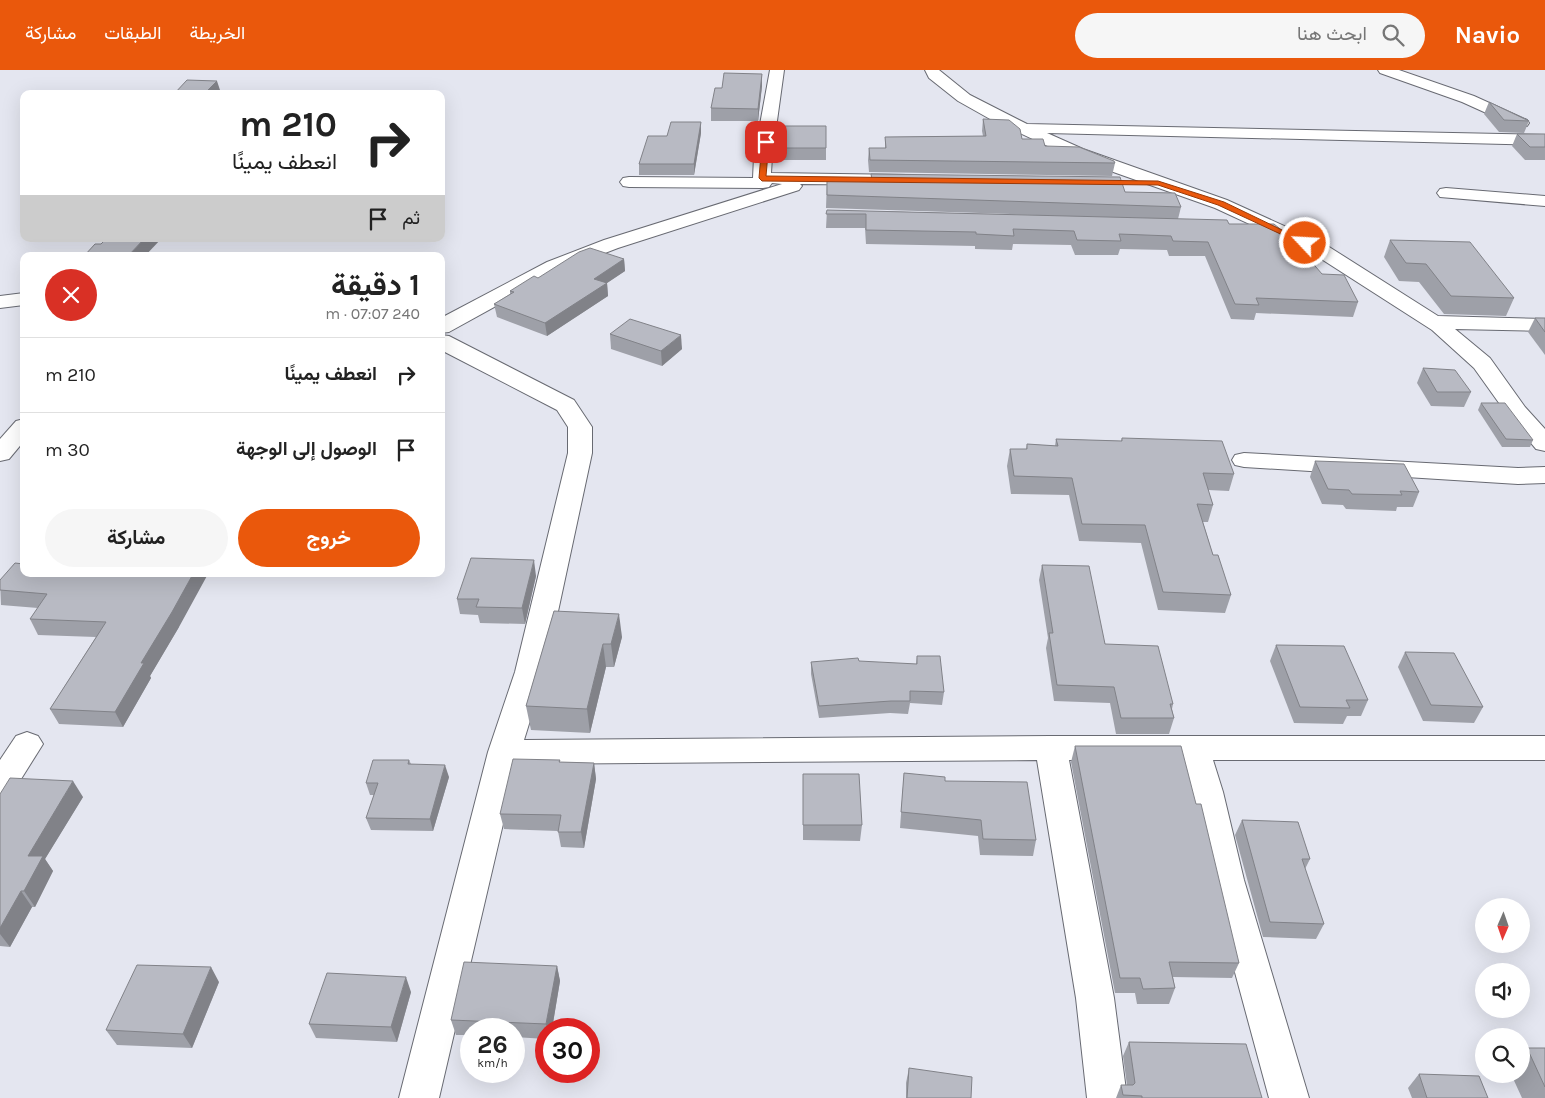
<!DOCTYPE html>
<html lang="ar">
<head>
<meta charset="utf-8">
<style>
  :root { --surface:#fff; --page:#f6f6f6; --text:#222; --muted:#767676; --line:#e0e0e0; --accent:#ea580c }
  body { margin:0; font-family:Karla,Vazirmatn,sans-serif; background:var(--page); color:var(--text); direction:rtl; height:100vh; display:flex; flex-direction:column; font-size:19px; white-space:nowrap }
  * { box-sizing:border-box; margin:0 }
  p { font-size:16px; color:var(--muted) }
  .icon { flex:none; width:28px; height:28px; fill:none; stroke:currentColor; stroke-width:2; stroke-linecap:round; stroke-linejoin:round }
  .map { position:relative; flex:1; overflow:hidden; direction:ltr }
  .drawer { position:absolute; left:20px; top:182px; width:425px; height:325px; display:flex; flex-direction:column; background:var(--surface); border-radius:10px; box-shadow:0 5px 20px #0002; direction:rtl }
  .drawer>* { flex:none }
  .banner { position:absolute; left:20px; top:20px; width:425px; height:152px; border-radius:10px; box-shadow:0 5px 20px #0002; direction:rtl; background:#fff; color:var(--text); overflow:hidden }
  .needle { width:32px; rotate:182deg }
  .controls { position:absolute; left:1475px; top:828px; display:grid; gap:10px }
  .controls a { display:grid; place-items:center; width:55px; height:55px; border-radius:50%; background:var(--surface); box-shadow:0 5px 20px #0002; font-size:25px }
  .speed { position:absolute; left:460px; top:948px; display:flex; gap:10px; font-size:25px; font-weight:700; text-align:center }
  .speed>* { display:grid; place-content:center; width:65px; height:65px; border-radius:50%; background:var(--surface); box-shadow:0 5px 20px #0002; line-height:1 }
  .speed small { font-size:12px; font-weight:400 }
  .speed .limit { border:8px solid #d22; background:#fff; color:#111 }
  .pin { position:absolute; display:grid; place-items:center; width:42px; height:42px; color:#fff; margin:-21px; border-radius:10px; box-shadow:0 2px 8px #0006 }
  .me { position:absolute; width:55px; margin:-28px; rotate:295deg; stroke-linejoin:round; filter:drop-shadow(0 0 4px #0008) }
  .turn { display:flex; align-items:center; gap:18px; height:105px; padding:0 25px; font-size:22px }
  .turn .icon { width:65px; height:65px; stroke-width:2.5 }
  .turn b { display:block; font-size:35px; line-height:42px }
  .then { display:flex; align-items:center; height:48px; padding:0 25px; background:#0003; gap:10px; font-size:19px }
  .round { display:grid; place-items:center; flex:none; width:52px; height:52px; border-radius:26px; background:var(--page) }
  .overview { display:flex; align-items:center; justify-content:space-between; height:85px; padding:0 25px }
  h1 { font-size:30px; font-weight:700; line-height:38px }
  .action { display:flex; gap:10px; margin-top:auto; padding:10px 25px }
  .action a { flex:1; height:58px; border-radius:30px; background:var(--accent); color:#fff; font-size:20px; font-weight:700; line-height:58px; text-align:center }
  .action a+a { background:var(--page); color:var(--text) }
  ul { padding:0; list-style:none }
  li { display:flex; align-items:center; gap:15px; height:75px; padding:0 25px; border-top:1px solid var(--line) }
  li div { flex:1 }
  li b { display:block; font-size:19px }
  li em { font-style:normal }
  header { display:flex; align-items:center; gap:30px; box-sizing:border-box; height:70px; padding:0 25px; background:var(--accent); color:#fff }
  header strong { font-size:24px }
  nav { display:flex; gap:28px; margin-inline-start:auto; font-size:18px }
  .search { width:350px; height:45px; background:var(--page); display:flex; align-items:center; gap:12px; box-sizing:border-box; padding:0 18px; border-radius:28px; color:var(--muted); font-size:19px }
  .map>svg:first-child { display:block }
  .lines { fill:none; stroke-linecap:round; stroke-linejoin:round }
  .minor-casing { stroke:#686a72; stroke-width:2 }
  .minor { fill:#fff; fill-rule:evenodd }
  .wall { fill:#9ea0a8 }
  .shaded-wall { fill:#818288 }
  .building { fill:#b8bac3; stroke:#818288 }
  .route { fill:#ea580c; stroke:#983908 }
</style>
</head>
<body>
<header>
<strong>Navio</strong>
<div class="search"><svg class="icon" aria-label="search" viewBox="0 0 24 24"><circle cx="10" cy="10" r="6"/><path d="M15 15l6 6"/></svg>ابحث هنا</div>
<nav><a>الخريطة</a><a>الطبقات</a><a>مشاركة</a></nav>
</header>
<div class="map">
<svg width="1545" height="1028" viewBox="0 0 1545 1028">
  <rect width="100%" height="100%" fill="#e4e6f0"/>
  <g class="lines">
    <g class="minor-casing">
      <g id="minor">
        <path d="M770,0h14l-12,87 -1,16 136,2 6,1 3,4 -3,4 -6,1 -107,-1 2,2 -3,4 -181,58 -57,22 -112,62 -8,1v-15l106,-56 57,-22 178,-56 -10,-1 -3,4 -6,1 -134,-1 -6,-1 -3,-4 3,-4 6,-1 124,1 1,-21z"/>
        <path d="M925,0h14l31,25 57,29 518,11v10l-498,-12 36,16 144,51 99,45 112,71 107,3v12l-90,-2 35,29 35,49 20,22v22l-9,-2 -27,-32 -35,-49 -42,-38 -120,-77 -97,-45 -144,-51 -81,-38 -32,-18 -29,-23z"/>
        <path d="M1378,0h21l75,26 53,24 2,3 -2,3h-12l-53,-24 -82,-29z"/>
        <path d="M1446,118l99,8v10l-105,-9 -3,-4 3,-4z"/>
        <path d="M24,223v12l-24,3v-12z"/>
        <path d="M441,265l8,1 125,64 18,27v26l-47,219 -21,68 527,-4h494v24h-332l10,32 21,88 65,218h-40l-59,-218 -19,-88 -10,-32h-112l45,238 13,100h-40l-11,-100 -39,-238 -520,4 -78,334h-40l89,-346 27,-80 53,-219v-26l-11,-17 -116,-60z"/>
        <path d="M24,349v22l-15,18 -9,2v-22l16,-18z"/>
        <path d="M1244,383l274,15 27,-1v16l-27,1 -274,-17 -9,-2 -3,-5 3,-5z"/>
        <path d="M27,662l11,4 5,8 -32,51 -11,4v-39l16,-24z"/>
      </g>
    </g>
    <use href="#minor" class="minor"/>
  </g>
  <g class="wall">
    <path d="M762,4v12l-4,35h-47v-13l11,-20z"/>
    <path d="M1489,32l40,19 -5,12 -25,-1 -15,-18z"/>
    <path d="M983,49l39,20 23,7 70,17 -3,13 -243,-4 -1,-12 1,-12h16v-11l98,-1 -1,-5z"/>
    <path d="M701,52v11l-7,42h-55v-11l28,-28z"/>
    <path d="M1517,64h28v26h-20l-13,-14z"/>
    <rect x="774" y="78" width="52" height="12"/>
    <path d="M871,104l254,18 56,15 -3,12 51,5 93,50 36,28 -5,15 -97,-4 -2,7 -23,-1 -26,-63h-36l-2,-6 -47,-1 -2,6h-43l-4,-10 -58,-1 -1,6 -37,-1v-3l-109,-2 -1,-16h-39l1,-18 213,5 -214,-7 1,-29 44,1z"/>
    <path d="M1390,170l124,58 -8,18 -62,-2 -25,-32 -20,-1 -15,-24z"/>
    <path d="M624,189l1,12 -18,12 1,13 -61,40 -50,-19 -3,-13 16,-10v-3z"/>
    <path d="M1535,248h10v37l-17,-23z"/>
    <path d="M610,264l72,15 -20,17 -51,-17z"/>
    <path d="M1423,298l48,24 -7,15 -33,-1 -14,-23z"/>
    <path d="M1481,333l52,37 -3,7h-28l-24,-37z"/>
    <path d="M1122,368l112,36 -5,17 -21,-1 5,15 -5,17h-5l10,33 18,40 -6,18 -67,-3 -17,-67 -62,-2 -10,-46 -58,-1 -4,-28 3,-17h16l1,-5 28,2 1,-7 65,2z"/>
    <path d="M1315,391l104,31 -6,15h-16l-1,4 -50,-2 -3,-4 -21,-1 -12,-27z"/>
    <path d="M1042,495l63,79 68,60 -1,5 2,9 -5,16h-53l-6,-31 -56,-2 -8,-53 2,-10 -9,-58z"/>
    <path d="M536,506l-11,48 -45,-1 -2,-8 -18,-1 -3,-15z"/>
    <path d="M0,510l179,47 -29,49 1,2 -28,49 -64,-3 -9,-15 46,-72 -58,-2 -8,-16 8,-11 -37,-3z"/>
    <path d="M554,541l68,26 -8,30h-8l-16,66 -59,-3 -5,-24z"/>
    <path d="M1276,575l92,55 -7,16h-14l-4,8 -49,-1 -24,-62z"/>
    <path d="M1405,582l78,55 -9,16 -51,-2 -25,-54z"/>
    <path d="M917,586l27,36 -2,13 -32,-2 -2,11 -18,-1 -71,5 -8,-44v-12l105,2z"/>
    <path d="M1075,676l164,217 -7,15 -59,-1 2,11 -6,16h-32l-2,-11h-20l-44,-231z"/>
    <path d="M409,690l2,4 38,13 -16,54 -62,-1 -5,-12 8,-23h-4l-4,-12z"/>
    <path d="M560,690v2l34,1 2,16 -12,69 -23,-1 -3,-16 -54,-2 -4,-15z"/>
    <path d="M904,703l41,8 91,59 -3,16 -53,-1 -2,-19 -78,-8z"/>
    <path d="M803,704l59,51 -2,16 -57,-1z"/>
    <path d="M0,724l83,3 -38,62 8,12 -18,36h-3l-22,40 -10,-1z"/>
    <path d="M1242,750l68,39 -5,10 19,55 -8,15 -53,-2 -28,-102z"/>
    <path d="M557,896l3,15 -8,48h-6v10l-32,-2v-8h-43v6h-15l-5,-15z"/>
    <path d="M219,912l-27,66 -75,-3 -11,-15z"/>
    <path d="M411,922l-14,50 -81,-4 -7,-14z"/>
    <path d="M1129,972l133,56h-146l5,-13h6l-4,-29z"/>
    <path d="M1527,978h18v50h-23l-11,-24h10v-19z"/>
    <path d="M909,998l62,30h-65v-15z"/>
    <path d="M1419,1004l69,24h-76l-4,-10z"/>
  </g>
  <g class="shaded-wall">
    <path d="M762,4v12l-4,35v-12z"/>
    <path d="M217,11l4,12 -1,1h-16z"/>
    <path d="M701,52v11l-7,42v-11z"/>
    <path d="M144,169h17l-16,17h-17z"/>
    <path d="M624,189l1,12 -18,12 1,13 -61,40 -2,-13 49,-44z"/>
    <path d="M681,265l1,14 -20,17 -1,-15z"/>
    <path d="M534,490l2,16 -11,48 -3,-16z"/>
    <path d="M193,504h15l-29,53 -29,49 1,2 -28,49 -8,-15 26,-49z"/>
    <path d="M619,544l3,23 -8,30 -3,-23z"/>
    <path d="M603,574l3,23 -16,66 -3,-24z"/>
    <path d="M594,693l2,16 -12,69 -3,-16z"/>
    <path d="M445,695l4,12 -16,54 -3,-12z"/>
    <path d="M73,711l10,16 -38,62 8,12 -18,36 -11,-16 4,-35z"/>
    <path d="M21,821l11,16 -22,40 -10,-13v-6z"/>
    <path d="M557,896l3,15 -8,48h-5l-1,-5z"/>
    <path d="M211,897l8,15 -27,66 -9,-14z"/>
    <path d="M406,907l5,15 -14,50 -6,-15z"/>
  </g>
  <g class="building">
    <path d="M724,3l38,1 -4,35 -47,-1 4,-20h7z"/>
    <path d="M187,10l30,1 -13,13h-30z"/>
    <path d="M1489,32l40,19 -25,-1z"/>
    <path d="M983,49l26,1 11,9 2,10h21l2,7 34,1 35,14 1,2 -245,-3 -1,-12h17l-1,-11 101,-1z"/>
    <path d="M671,52h30l-7,42h-55l9,-28h19z"/>
    <path d="M777,56h49v22h-52z"/>
    <path d="M1517,64h28v13h-15z"/>
    <path d="M871,104l249,3 5,15 50,1 6,14 -354,-12v-16l45,1z"/>
    <path d="M827,140l400,10 2,4h45l16,13 32,37 22,1 14,27 -102,-4 3,7 -24,-1 -27,-62 -35,-1 -2,-5 -52,-2 2,7 -44,-1 -3,-9 -61,-2 1,7 -38,-2v-2l-110,-2v-16h-40z"/>
    <path d="M106,169h38l-16,17h-44l11,-12h6z"/>
    <path d="M1390,170l80,2 44,56 -63,-2 -25,-32 -20,-1z"/>
    <path d="M590,178l34,11 -30,20 13,4 -62,40 -51,-19 20,-12 -4,-1 24,-15 4,2 41,-26z"/>
    <path d="M1535,248h10v14z"/>
    <path d="M630,249l51,16 -20,16 -51,-17z"/>
    <path d="M1423,298l32,2 16,22h-34z"/>
    <path d="M1481,333h24l28,37 -27,-1z"/>
    <path d="M1122,368l100,3 12,33 -31,-1 10,32 -16,-1 16,51h5l13,40 -68,-3 -18,-67 -63,-1 -10,-46 -58,-2 -4,-27h17v-5l31,2 -2,-7 66,2z"/>
    <path d="M1315,391l89,3 15,28 -19,-1 2,4 -50,-1 -3,-4 -21,-1z"/>
    <path d="M471,488l63,2 -12,48 -46,-1 3,-8h-22z"/>
    <path d="M15,493l9,1v10h169l-21,38 -31,51h3l-29,49 -65,-3 56,-87 -76,-3 17,-25 -47,-4v-10z"/>
    <path d="M1042,495l47,1 16,78 53,2 15,58h-3l4,14h-53l-7,-31 -57,-2 -8,-52h4z"/>
    <path d="M554,541l65,3 -8,30h-8l-16,65 -61,-3z"/>
    <path d="M1276,575l68,1 24,54h-22l4,8 -50,-1z"/>
    <path d="M1405,582l49,1 29,54 -52,-2z"/>
    <path d="M917,586h23l4,36 -34,-1v10h-19l-72,5 -8,-44 47,-4 1,3 58,3z"/>
    <path d="M1075,676h106l15,58h5l38,159 -70,-1 6,26 -32,1 -3,-11h-20z"/>
    <path d="M513,689l47,1 -1,2 35,1 -13,69h-23l3,-17 -61,-1z"/>
    <path d="M373,690h36l-1,4 37,1 -15,54 -64,-1 12,-35h-12z"/>
    <path d="M904,703l41,4v4l82,1 9,58 -53,-1 -2,-19 -80,-8z"/>
    <path d="M803,704h56l3,51h-59z"/>
    <path d="M10,708l63,3 -45,75h15l-19,35h-3l-21,37v-134z"/>
    <path d="M1242,750l56,2 12,37h-8l22,65 -54,-2z"/>
    <path d="M464,892l93,4 -11,58 -95,-4z"/>
    <path d="M137,895l74,2 -28,67 -77,-4z"/>
    <path d="M327,903l79,4 -15,50 -82,-3z"/>
    <path d="M1129,972l117,2 16,54h-120v-2l-19,-1 -2,-10h12l2,-2z"/>
    <path d="M1527,978h18v39z"/>
    <path d="M909,998l63,9 -1,21h-64z"/>
    <path d="M1419,1004l60,2 9,22h-61z"/>
  </g>
  <path class="route" d="M766,70l3,2 -3,34 392,5 66,21 85,41 -7,1 -84,-39 -60,-20 -396,-4 -3,-3 3,-36z"/>
</svg>
<div class="controls">
<a><svg class="needle" viewBox="-14 -14 28 28"><path d="M0-13l5 13h-10z" fill="#e53935"/><path d="M0 13l5-13h-10z" fill="#767676"/></svg></a>
<a><svg class="icon" aria-label="sound" viewBox="0 0 24 24"><path d="M4 9h4l5-4v14l-5-4H4zM17 9q2 3 0 6"/></svg></a>
<a><svg class="icon" aria-label="search" viewBox="0 0 24 24"><circle cx="10" cy="10" r="6"/><path d="M15 15l6 6"/></svg></a>
</div>
<div class="speed"><div>26<small>km/h</small></div><div class="limit">30</div></div>
<div class="pin" style="left:766px;top:72px;background:#d93025"><svg class="icon" aria-label="arrive" viewBox="0 0 24 24"><path d="M6 21V4h12l-3 4 3 4H6"/></svg></div>
<svg class="me" style="left:1305px;top:173px" viewBox="-20 -20 40 40"><circle r="17" fill="#ea580c" stroke="#fff" stroke-width="3"/><path d="M0-11L8 9 0 5-8 9z" fill="#fff"/></svg>
<div class="banner">
<div class="turn"><svg class="icon" aria-label="right" viewBox="0 0 24 24"><path d="M7 20v-9h11M14 6l5 5-5 5"/></svg><div><b>210 m</b>انعطف يمينًا</div></div>
<div class="then">ثم<svg class="icon" aria-label="arrive" viewBox="0 0 24 24"><path d="M6 21V4h12l-3 4 3 4H6"/></svg></div>
</div>
<section class="drawer">
<div class="overview"><div><h1>1 دقيقة</h1><p>240 m · 07:07</p></div><a class="round" style="background:#d93025;color:#fff"><svg class="icon" aria-label="close" viewBox="0 0 24 24"><path d="M6 6l12 12M18 6L6 18"/></svg></a></div>
<ul>
<li><svg class="icon" aria-label="right" viewBox="0 0 24 24"><path d="M7 20v-9h11M14 6l5 5-5 5"/></svg><div><b>انعطف يمينًا</b></div><em>210 m</em></li>
<li><svg class="icon" aria-label="arrive" viewBox="0 0 24 24"><path d="M6 21V4h12l-3 4 3 4H6"/></svg><div><b>الوصول إلى الوجهة</b></div><em>30 m</em></li>
</ul>
<div class="action"><a>خروج</a><a>مشاركة</a></div>
</section>
</div>
</body>
</html>
